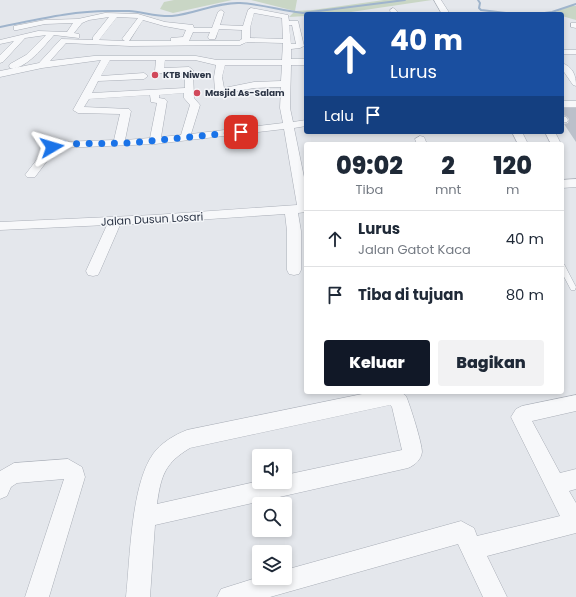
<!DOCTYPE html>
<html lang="id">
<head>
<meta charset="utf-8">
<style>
  :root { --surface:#fff; --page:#f2f2f3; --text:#1f2937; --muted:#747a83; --line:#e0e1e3; --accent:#111827 }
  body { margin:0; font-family:Poppins,sans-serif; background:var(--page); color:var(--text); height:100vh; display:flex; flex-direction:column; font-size:15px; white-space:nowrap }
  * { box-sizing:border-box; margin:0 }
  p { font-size:13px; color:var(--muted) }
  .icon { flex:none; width:22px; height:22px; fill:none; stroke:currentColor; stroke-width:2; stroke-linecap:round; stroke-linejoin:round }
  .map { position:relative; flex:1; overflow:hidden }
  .panel { position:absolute; left:304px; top:142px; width:260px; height:252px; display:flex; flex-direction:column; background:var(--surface); border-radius:4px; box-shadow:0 2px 6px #0003 }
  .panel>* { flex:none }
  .guide { position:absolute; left:304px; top:12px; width:260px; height:122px; border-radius:4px; box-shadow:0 2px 6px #0003; background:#1a4fa0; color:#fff; overflow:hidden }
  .tools { position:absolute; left:252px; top:449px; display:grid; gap:8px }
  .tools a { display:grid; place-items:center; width:40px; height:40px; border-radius:4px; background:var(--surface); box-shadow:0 2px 6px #0003; font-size:20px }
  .pin { position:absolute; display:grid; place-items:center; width:34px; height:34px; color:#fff; margin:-17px; border-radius:8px; box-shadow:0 2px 6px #0006 }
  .me { position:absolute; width:44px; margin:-22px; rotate:83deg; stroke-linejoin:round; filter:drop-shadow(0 0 3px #0008) }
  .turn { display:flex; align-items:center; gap:14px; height:84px; padding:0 20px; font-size:18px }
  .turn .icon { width:52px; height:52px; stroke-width:2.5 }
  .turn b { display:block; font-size:28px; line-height:34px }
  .then { display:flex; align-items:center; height:38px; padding:0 20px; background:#0003; gap:8px; font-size:15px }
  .eta { display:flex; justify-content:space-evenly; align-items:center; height:68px; text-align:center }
  .eta b { font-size:24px; font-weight:800; line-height:28px }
  .primary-button { display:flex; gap:8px; margin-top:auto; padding:8px 20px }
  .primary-button a { flex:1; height:46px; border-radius:4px; background:var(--accent); color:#fff; font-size:16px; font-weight:800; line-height:46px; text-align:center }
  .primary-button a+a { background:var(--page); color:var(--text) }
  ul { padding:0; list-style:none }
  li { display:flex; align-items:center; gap:12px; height:56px; padding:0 20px; border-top:1px solid var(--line) }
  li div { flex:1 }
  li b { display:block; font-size:15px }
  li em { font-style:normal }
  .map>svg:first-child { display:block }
  .green { fill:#c9d6c5 }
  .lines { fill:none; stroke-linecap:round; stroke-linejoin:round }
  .stream { stroke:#9fb4cc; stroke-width:2 }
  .building { fill:#bbc0ca }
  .lane-casing { stroke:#a9aeb7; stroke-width:1 }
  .street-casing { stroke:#a9aeb7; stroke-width:1 }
  .lane { fill:#f7f8fa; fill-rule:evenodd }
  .street { fill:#f7f8fa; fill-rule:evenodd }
  .route { stroke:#1a73e8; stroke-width:7; stroke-dasharray:0 12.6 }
  .poi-dot { fill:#d1495b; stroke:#f4f6f9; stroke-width:1.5 }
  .labels { text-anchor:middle; stroke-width:3; stroke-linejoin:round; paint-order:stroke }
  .far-poi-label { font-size:9px; font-weight:bold; fill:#2b3445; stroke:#f4f6f9; text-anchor:start }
  .street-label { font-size:11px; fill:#2b3445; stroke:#f4f6f9 }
</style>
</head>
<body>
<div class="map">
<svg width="576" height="597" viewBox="0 0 576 597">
  <rect width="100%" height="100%" fill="#e4e7ec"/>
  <g class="green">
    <path d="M174,0h58l-59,13 -13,-4 4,-7z"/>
    <path d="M251,0h46l-2,11 18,-1 71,-10h48l-81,12 -45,2v2l-17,1 6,-6z"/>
    <path d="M571,6h5v14l-14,-4v-2h-12z"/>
  </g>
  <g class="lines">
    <g class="stream">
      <path d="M478,0l2,3 -1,5 2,2 25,3 31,1 15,-2 24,-8"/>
      <path d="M0,27c36,-7 72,-16 108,-16 7,0 14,0 21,0 14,1 29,6 43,5 23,-2 45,-14 68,-13 22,1 42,8 63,10l102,-13"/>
    </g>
  </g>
  <path class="building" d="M562,108h14v34l-12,-18 4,-1 1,-4 -3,-3 -4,-1z"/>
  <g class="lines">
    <g class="lane-casing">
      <path id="lane" d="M562,264h2l12,23 -1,3h-4l-1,-2 -8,-15z"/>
    </g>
    <g class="street-casing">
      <g id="street">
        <path d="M434,0h7l9,14h-8z"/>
        <path d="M251,8l37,7 1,6h9l6,25 -4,2 -9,1v10h15v6h-15l-1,43 3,14 13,-2v6l-12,2 12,59v25l-8,1 3,18v39l-2,4 -5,1 -5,-1 -2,-4v-39l-2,-17 -165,11 -20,46 -2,4 -5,1 -5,-1 -2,-4 21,-46 -107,5v-8l154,-7 143,-10 -13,-76 -129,15 -95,4 -4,1 -21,28h-8l-2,-2 23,-30 11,-3 55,-2 6,-26 -42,-1 -5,-3 28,-50 -59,8 -42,9v-6l39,-8 22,-24 32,1v-3l16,-20 -20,3 -7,3 -8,10 5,1v4l-25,-3c-9,10 -29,36 -44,33l-1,-2 1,-2 16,-9 20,-20 -21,3 -22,24 -3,1v-8l14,-14 -14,3v-4l38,-9 29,1 6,-9 -28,1 -28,6h-3v-4l31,-6 33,-1 27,-6 33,1 27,8 28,3 1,3h18l6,-16 3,-2 3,2 -4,13 23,1 5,-16zM254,13l28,5 1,21 -33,-1v-10zM117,17l21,1 -16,21 3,2 -26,-1zM143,20l21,6 22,4 -3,7 -12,1v3h-45h3zM289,25h3l4,19h-5zM219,29l23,1v9l-3,2h-54h4l4,-9h17l-2,5 1,2h6zM247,42l36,1 -1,17h-65l-21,-4h-102l-44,5 16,-18 64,3 110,-1zM110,60h46l-1,11 1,2h29v15l-93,5 6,-12 46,-2 4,-3 -4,-3 -43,3zM165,60h30l21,5 -2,12 1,14 5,3 34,-6 27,-1 -1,21 3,15 -92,11 9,-29 -6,-7 -1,-28 -4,-3 -25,1zM225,65h57l-1,16 -27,1 -30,6 -2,-11zM184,93v5l6,7 -9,30 -20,2 6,-36 -2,-2 -6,-1v-3zM150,95l1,7 6,1 -7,35 -25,2 6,-29 -2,-2 -45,-2 5,-8z"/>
        <path d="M393,8l2,1 4,5h-8l-1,-4z"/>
        <path d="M571,23h5v5l-5,-1z"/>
        <rect x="562" y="50" width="14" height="4"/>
        <path d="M562,63c11,4 14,12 14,23l-3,-1 -11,-16z"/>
        <rect x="562" y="101" width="14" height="6"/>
        <path d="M562,116l4,1 2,3 -1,2 -5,1z"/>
        <path d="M512,132h10l6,12h-10z"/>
        <path d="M545,132h10l6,12h-10z"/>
        <path d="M420,136l4,1 3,7h-10l-2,-5z"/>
        <path d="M576,179v8l-14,1v-8z"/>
        <path d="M372,392h29l5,4c4,9 16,47 16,56 -1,8 -7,13 -14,16l-253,57 -5,72h-24c4,-38 5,-112 27,-143 8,-11 21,-19 34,-24zM390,405l2,2 10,43 -117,25v7l-26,-1 -102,23c4,-29 8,-41 33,-56z"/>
        <path d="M576,395v16l-44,10 28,52 16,-4v20l-7,2 7,12v30l-89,23 20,41h-24l-25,-53 -188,53h-53l4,-8 38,-12 26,1v-8l176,-49 13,7 3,8 83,-20 -49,-99 5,-8 6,-3z"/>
        <path d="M68,459l14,8 3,10 -36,120h-24l39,-118 -47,4 -6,4 -4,9 -7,3v-28l14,-8z"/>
      </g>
    </g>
    <use href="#lane" class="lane"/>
    <use href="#street" class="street"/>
  </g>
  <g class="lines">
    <path class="route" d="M52,147l7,-3 70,-1 112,-11"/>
  </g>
  <g class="poi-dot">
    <circle cx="155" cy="75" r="4"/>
    <circle cx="197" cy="93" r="4"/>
  </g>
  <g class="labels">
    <g class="far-poi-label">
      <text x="163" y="78">KTB Niwen</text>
      <text x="205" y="96">Masjid As-Salam</text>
    </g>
    <g class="street-label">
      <text transform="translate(152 219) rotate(-3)" y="4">Jalan Dusun Losari</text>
    </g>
  </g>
</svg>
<div class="tools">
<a><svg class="icon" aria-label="sound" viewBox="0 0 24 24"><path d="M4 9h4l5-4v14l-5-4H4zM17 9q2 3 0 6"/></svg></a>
<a><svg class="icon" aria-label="search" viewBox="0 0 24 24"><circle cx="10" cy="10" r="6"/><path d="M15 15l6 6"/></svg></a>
<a><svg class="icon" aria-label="layers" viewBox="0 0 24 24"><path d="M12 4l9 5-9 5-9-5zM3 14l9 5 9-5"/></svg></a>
</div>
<div class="pin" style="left:241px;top:132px;background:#d93025"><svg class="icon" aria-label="arrive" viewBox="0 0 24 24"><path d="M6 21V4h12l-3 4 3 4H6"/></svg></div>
<svg class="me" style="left:52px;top:147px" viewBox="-20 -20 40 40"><path d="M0-17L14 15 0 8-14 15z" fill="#1a73e8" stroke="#fff" stroke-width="4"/></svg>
<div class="guide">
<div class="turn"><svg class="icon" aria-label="ahead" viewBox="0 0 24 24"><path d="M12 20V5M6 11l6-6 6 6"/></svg><div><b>40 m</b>Lurus</div></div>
<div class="then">Lalu<svg class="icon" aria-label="arrive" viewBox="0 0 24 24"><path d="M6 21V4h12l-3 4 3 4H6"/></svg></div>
</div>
<section class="panel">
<div class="eta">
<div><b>09:02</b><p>Tiba</p></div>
<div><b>2</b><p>mnt</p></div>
<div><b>120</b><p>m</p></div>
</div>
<ul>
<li><svg class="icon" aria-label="ahead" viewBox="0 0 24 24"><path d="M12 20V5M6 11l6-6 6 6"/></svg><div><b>Lurus</b><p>Jalan Gatot Kaca</p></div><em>40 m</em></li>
<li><svg class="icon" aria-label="arrive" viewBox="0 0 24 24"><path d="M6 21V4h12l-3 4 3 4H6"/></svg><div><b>Tiba di tujuan</b></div><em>80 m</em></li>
</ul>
<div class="primary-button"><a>Keluar</a><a>Bagikan</a></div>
</section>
</div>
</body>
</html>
